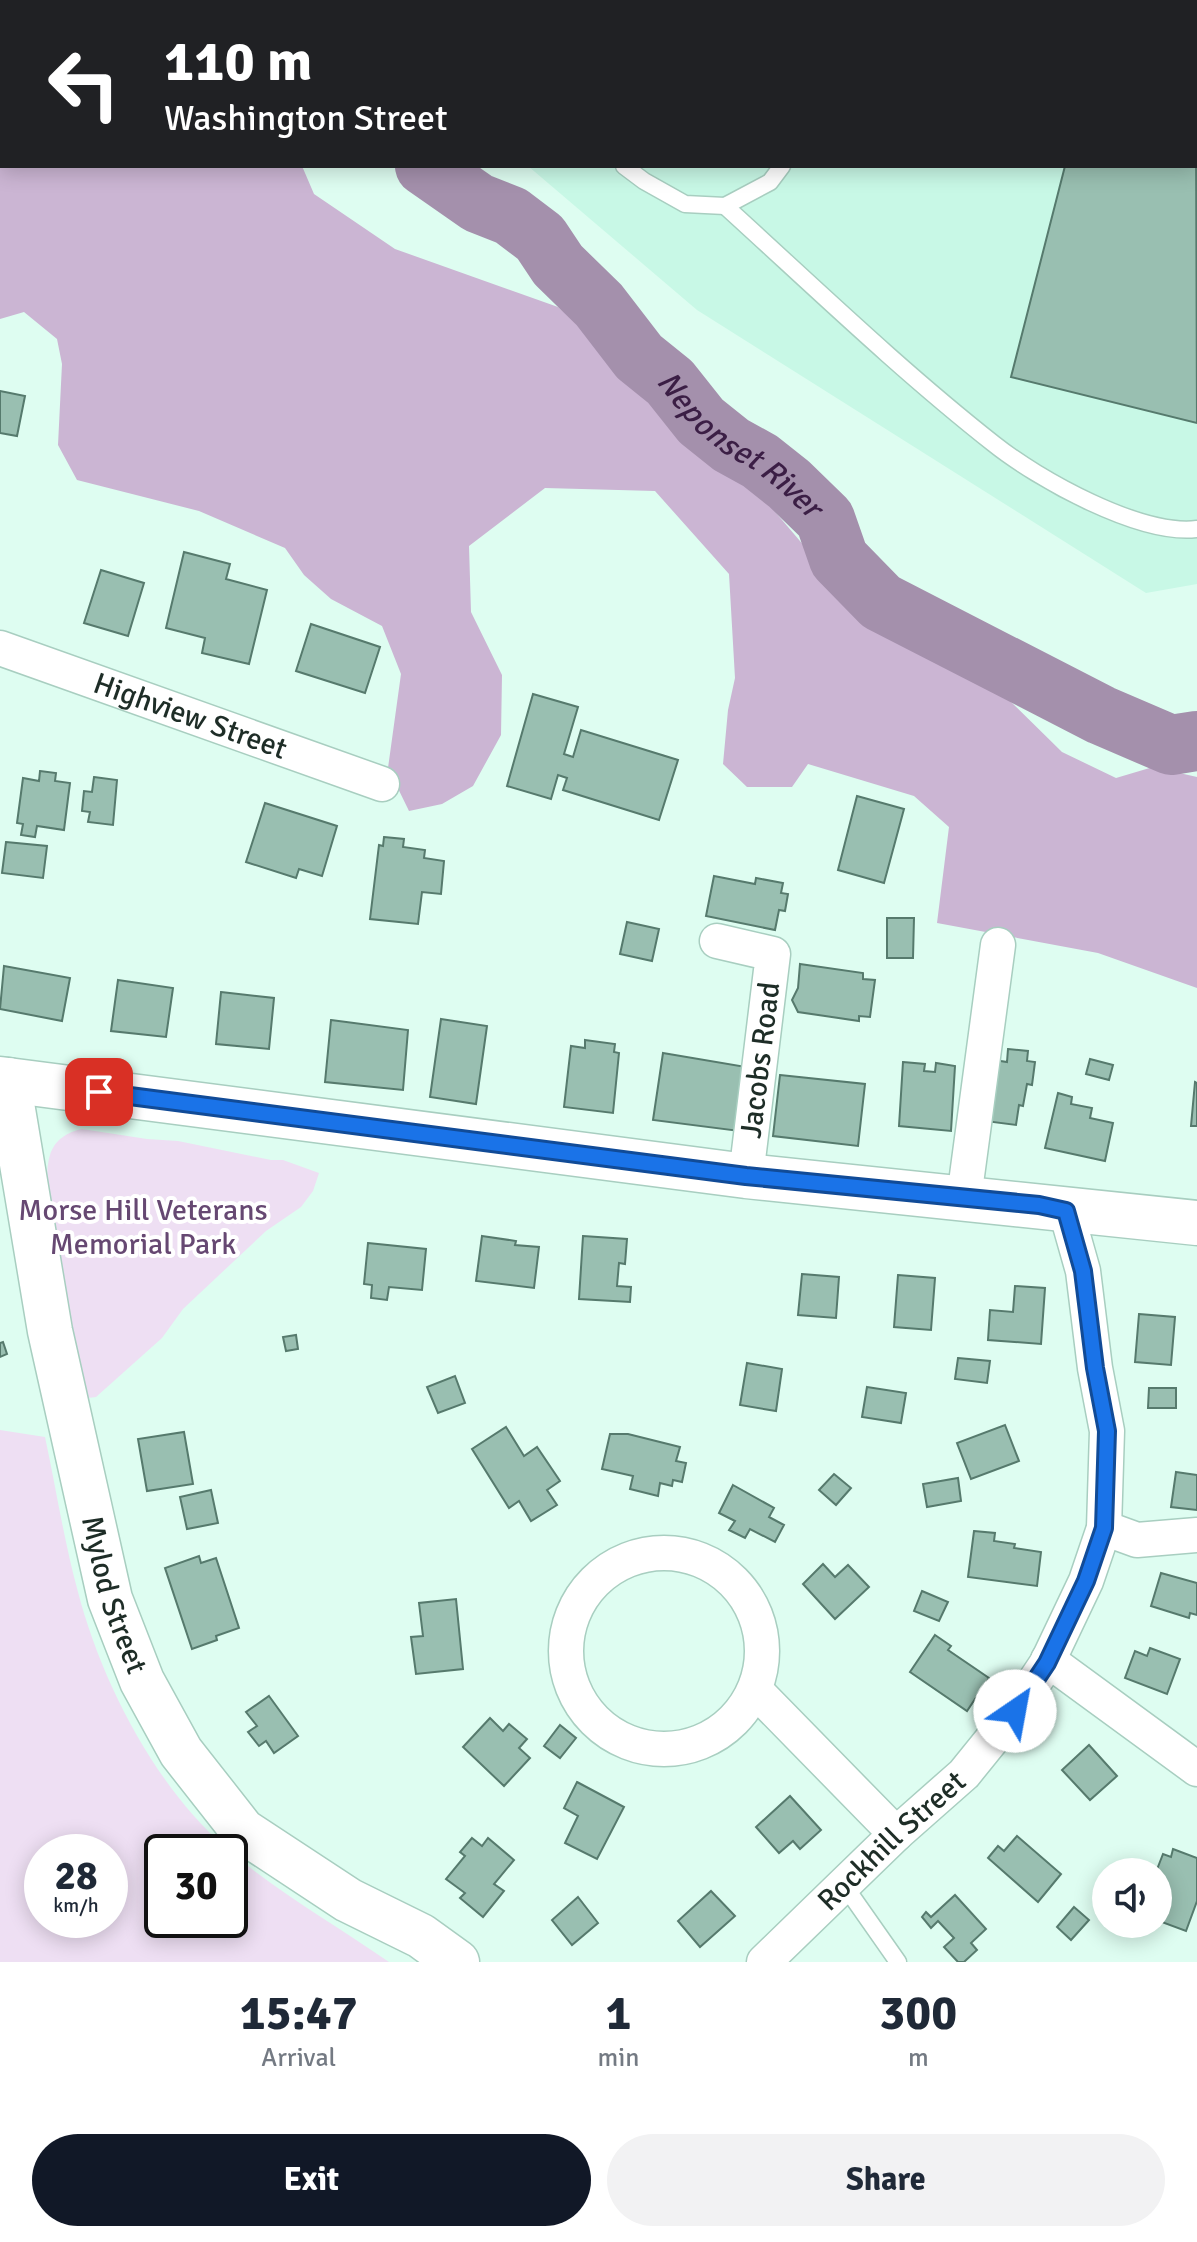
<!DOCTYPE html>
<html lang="en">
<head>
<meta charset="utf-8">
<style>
  :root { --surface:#fff; --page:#f2f2f3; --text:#1f2937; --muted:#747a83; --accent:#111827 }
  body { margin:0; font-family:Signika,sans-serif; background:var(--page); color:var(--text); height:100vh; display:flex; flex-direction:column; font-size:30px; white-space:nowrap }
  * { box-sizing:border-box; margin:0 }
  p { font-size:26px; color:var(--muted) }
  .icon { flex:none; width:44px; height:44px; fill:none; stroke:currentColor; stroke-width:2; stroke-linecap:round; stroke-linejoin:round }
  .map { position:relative; height:1962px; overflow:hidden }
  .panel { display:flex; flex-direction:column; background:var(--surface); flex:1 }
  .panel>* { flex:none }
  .banner { position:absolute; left:0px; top:0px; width:1198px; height:168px; box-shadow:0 4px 20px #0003; background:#202124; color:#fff; overflow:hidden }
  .tools { position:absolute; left:1092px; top:1858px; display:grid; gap:16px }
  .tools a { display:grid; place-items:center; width:80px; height:80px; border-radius:50%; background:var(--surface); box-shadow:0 4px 20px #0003; font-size:40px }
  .speed { position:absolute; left:24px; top:1834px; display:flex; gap:16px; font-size:40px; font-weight:700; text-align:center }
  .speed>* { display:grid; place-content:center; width:104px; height:104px; border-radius:50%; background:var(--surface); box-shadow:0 4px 20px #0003; line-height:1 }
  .speed small { font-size:20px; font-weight:400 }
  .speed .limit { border:4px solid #111; border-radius:12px; background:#fff; color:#111 }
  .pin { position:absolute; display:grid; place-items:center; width:68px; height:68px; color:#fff; margin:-34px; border-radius:16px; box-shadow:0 4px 12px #0006 }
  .me { position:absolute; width:88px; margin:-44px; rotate:33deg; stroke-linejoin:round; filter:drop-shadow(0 0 6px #0008) }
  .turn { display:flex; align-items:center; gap:28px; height:168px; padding:0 32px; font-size:36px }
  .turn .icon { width:104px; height:104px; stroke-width:2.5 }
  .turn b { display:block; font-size:56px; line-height:68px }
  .eta { display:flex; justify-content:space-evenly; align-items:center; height:136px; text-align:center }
  .eta b { font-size:48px; font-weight:800; line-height:56px }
  .primary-button { display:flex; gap:16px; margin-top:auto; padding:16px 32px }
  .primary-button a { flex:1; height:92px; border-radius:48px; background:var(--accent); color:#fff; font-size:32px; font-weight:800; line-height:92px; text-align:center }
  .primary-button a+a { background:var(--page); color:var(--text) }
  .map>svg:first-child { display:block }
  .built { fill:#c8f8e6 }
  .green { fill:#eedff3; fill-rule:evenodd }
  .forest { fill:#cbb5d3 }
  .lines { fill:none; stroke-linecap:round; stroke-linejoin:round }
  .river { stroke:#a490ac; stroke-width:60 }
  .building { fill:#99bfb1; stroke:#567a6d; stroke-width:2 }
  .lane-casing { stroke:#a8cec0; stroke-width:19 }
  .street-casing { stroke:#a8cec0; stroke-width:37 }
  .secondary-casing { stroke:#a8cec0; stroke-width:47 }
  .lane { stroke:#fff; stroke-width:16 }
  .street { stroke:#fff; stroke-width:34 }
  .secondary { stroke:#fff; stroke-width:44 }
  .route-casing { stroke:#114b97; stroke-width:20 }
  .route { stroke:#1a73e8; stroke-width:14 }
  .labels { text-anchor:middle; stroke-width:8; stroke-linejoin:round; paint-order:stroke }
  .street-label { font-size:30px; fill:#1e2d27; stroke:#fff }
  .park-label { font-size:30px; fill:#664872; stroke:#fff }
  .water-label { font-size:32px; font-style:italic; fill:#3b1e45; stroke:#fff }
</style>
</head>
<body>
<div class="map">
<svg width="1197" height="1962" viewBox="0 0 1197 1962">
  <rect width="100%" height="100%" fill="#defdf1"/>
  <path class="built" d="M352,0h845v584l-51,9 -449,-283 -169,-144h668v-164z"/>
  <g class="green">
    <path d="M82,1129l65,10 31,2 93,19h12l36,13 -6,18 -12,16 -35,24 -83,78 -21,29 -66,59 -8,1 -4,-6c-7,-34 -12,-69 -18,-103 -6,-34 -26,-103 -16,-134 5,-16 18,-23 32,-26z"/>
    <path d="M0,1430l45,7c11,51 19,104 33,155 23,89 77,194 147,255 50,44 110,77 164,115h-389zM42,1852h68v68h-68zM162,1852h68v68h-68z"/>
  </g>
  <path class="forest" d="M0,0l241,2h-239v164h300l12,28 81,55 163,58 64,54 77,82 72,64 75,88 70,51 93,54 53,52 54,26 37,-11 44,10v211l-99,-35 -161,-30 12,-96 -35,-31 -106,-32 -16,23h-45l-24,-23 5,-54 7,-32 -6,-104 -74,-83 -110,-3 -76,58 2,66 31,63 -1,60 -28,51 -31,18 -33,7 -21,-43 13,-94 -19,-48 -51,-27 -27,-24 -19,-27 -86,-37 -122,-31 -19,-35 4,-81 -5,-25 -33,-27 -24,7z"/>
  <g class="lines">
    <g class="river">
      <path d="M282,0l1,2"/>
      <path id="s1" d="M425,166l53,37 33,13 29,22 18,27 41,40 40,52 31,25 31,39 30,24 29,16 29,23 36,35 14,40 42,43 220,113 70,30 26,-4"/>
    </g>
  </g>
  <g class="building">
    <path d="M1196,139l1,284 -186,-46 54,-211h131z"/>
    <path d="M0,391l25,5 -8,40 -17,-3z"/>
    <path d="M184,552l46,12 -4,15 41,11 -18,74 -47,-11 3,-15 -39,-10z"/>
    <path d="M101,570l43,13 -16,53 -44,-13z"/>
    <path d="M311,624l69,23 -15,46 -69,-22z"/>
    <path d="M533,694l45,13 -14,47 9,3 8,-27 97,30 -19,60 -96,-30 4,-12 -9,-3 -7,24 -44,-13z"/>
    <path d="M40,771l16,2 -1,8 15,2 -6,47 -27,-4 -2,11 -14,-2 2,-11 -6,-1 6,-45 16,3z"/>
    <path d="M94,777l23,3 -4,45 -25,-3 2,-10 -8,-1 2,-20 8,1z"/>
    <path d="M857,796l47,13 -20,74 -46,-13z"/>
    <path d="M265,803l72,23 -15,50 -23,-7 -3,9 -50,-16z"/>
    <path d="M384,837l20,2 -1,8 22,3 -1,8 20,3 -3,33 -19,-2 -4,32 -48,-5 9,-74 4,1z"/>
    <path d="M6,842l41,4 -4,32 -41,-5z"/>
    <path d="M714,876l41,8 1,-6 27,5 -2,10 7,1 -3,17 -6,-1 -4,20 -69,-14z"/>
    <path d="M887,918h27l-1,40h-26z"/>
    <path d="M627,922l32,7 -7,32 -32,-7z"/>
    <path d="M800,964l63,9v6l12,1 -5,37 -11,-1v5l-61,-9 -6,-12 6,-12z"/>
    <path d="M4,966l66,12 -8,43 -62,-12z"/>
    <path d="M118,980l55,8 -7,49 -55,-6z"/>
    <path d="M221,992l53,6 -5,51 -53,-5z"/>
    <path d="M441,1019l46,7 -11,78 -46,-7z"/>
    <path d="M331,1020l77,10 -5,60 -78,-8z"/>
    <path d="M585,1040l30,4 -1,8 5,1 -6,60 -49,-6 7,-61 14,2z"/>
    <path d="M1008,1049l20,2 -1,10 8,1 -3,23 -5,-1 -4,22 -4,-1 -3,20 -31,-4 9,-61 13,2z"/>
    <path d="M663,1053l83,14 -7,64 -86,-11z"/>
    <path d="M1090,1059l23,6 -4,15 -23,-6z"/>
    <path d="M903,1062l22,2 -1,7 11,1 1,-9 19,3 -4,65 -52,-5z"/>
    <path d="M780,1075l85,9 -7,62 -85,-10z"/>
    <path d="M1195,1082l2,1v43h-6z"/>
    <path d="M1058,1093l14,4 -1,7 21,4 -2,10 23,5 -8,38 -60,-13z"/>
    <path d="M482,1236l34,5 -1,4 24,2 -5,41 -58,-7z"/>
    <path d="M583,1236l44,3 -2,25 -6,-1 -2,23 14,1 -1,15 -51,-3z"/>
    <path d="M368,1243l58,6 -4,41 -33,-3 -2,13 -16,-2 1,-13 -8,-1z"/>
    <path d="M802,1274l37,3 -3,41 -38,-3z"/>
    <path d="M898,1275l37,3 -4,52 -37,-3z"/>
    <path d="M1015,1286l30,2 -4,56 -53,-4 2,-30 23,2z"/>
    <path d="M1139,1314l36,3 -4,48 -36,-3z"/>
    <path d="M296,1335l2,14 -12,2 -3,-14z"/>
    <path d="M3,1342l4,12 -7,3v-14z"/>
    <path d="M958,1358l32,3 -3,22 -32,-4z"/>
    <path d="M747,1363l35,6 -6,42 -36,-6z"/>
    <path d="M455,1376l10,27 -27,10 -11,-26z"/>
    <path d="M867,1387l39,6 -5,30 -39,-6z"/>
    <path d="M1149,1388h27v20h-28z"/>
    <path d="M1005,1425l14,36 -48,18 -14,-36z"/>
    <path d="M506,1427l18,29 13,-9 23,34 -13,9 10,15 -26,16 -12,-20 -10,7 -37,-59z"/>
    <path d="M184,1432l9,52 -46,7 -9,-52z"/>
    <path d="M610,1434h18l52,13 -4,14 10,2 -4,19 -9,-2 -1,6 -12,-3 -2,13 -28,-7 3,-13 -31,-7z"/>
    <path d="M1176,1472l21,3v35l-26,-3z"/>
    <path d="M834,1474l17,14 -15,17 -17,-15z"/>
    <path d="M958,1478l3,23 -34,6 -4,-23z"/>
    <path d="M733,1485l41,23 -5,9 15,8 -9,17 -25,-13 -5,9 -16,-8 6,-9 -16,-8z"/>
    <path d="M211,1490l7,33 -31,6 -7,-32z"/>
    <path d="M974,1531l21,2 -1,8 21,3 -1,4 27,4 -4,34 -69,-9z"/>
    <path d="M199,1556l2,7 15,-5 23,70 -23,8 1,4 -25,9 -27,-81z"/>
    <path d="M823,1564l12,13 13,-12 21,22 -34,32 -32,-35z"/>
    <path d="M1161,1573l36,10v32l-7,-2 -1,5 -38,-12z"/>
    <path d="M922,1591l26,11 -9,19 -25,-10z"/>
    <path d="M456,1599l7,70 -47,5 -5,-37 12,-1 -4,-33z"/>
    <path d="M935,1635l16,11 -3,4 41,28 -22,33 -57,-39z"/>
    <path d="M1150,1648l30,11 -13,35 -42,-16 10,-27 12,5z"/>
    <path d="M269,1696l29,40 -24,17 -8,-12 -7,5 -11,-14 9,-6 -11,-14z"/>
    <path d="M490,1718l13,13 6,-7 18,15 -8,9 11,10 -26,28 -41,-39z"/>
    <path d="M560,1725l16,13 -16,20 -16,-12z"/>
    <path d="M1089,1745l28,31 -27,24 -28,-30z"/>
    <path d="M577,1782l47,25 -27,52 -32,-16 13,-27 -14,-8z"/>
    <path d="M790,1796l31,34 -21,19 -7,-8 -14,12 -23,-26z"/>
    <path d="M1017,1836l44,38 -23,28 -50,-44 10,-12 6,5z"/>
    <path d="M472,1838l10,8 6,-8 26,22 -20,24 10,7 -21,26 -23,-19 5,-5 -19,-14 19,-23 -5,-4z"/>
    <path d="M1173,1849l24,9v43l-11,30 -27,-10 8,-21 -9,-3 3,-18 -5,-7 7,-18 8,3z"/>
    <path d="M711,1891l24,25 -35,31 -22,-26z"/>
    <path d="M955,1895l31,34 -15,14 6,7 -13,12h-6l-14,-15 10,-9 -16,-17 -7,7 -9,-11 4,-5 5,5z"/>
    <path d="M578,1897l20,26 -26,22 -20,-25z"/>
    <path d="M1074,1907l15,13 -18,20 -14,-13z"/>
  </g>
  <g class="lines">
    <g class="lane-casing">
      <g id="lane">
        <path d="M421,0l2,2"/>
        <path d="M628,0l8,2"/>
        <path d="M911,2l1,-2"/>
        <path d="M624,166l20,15 41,23 40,2 45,-24 12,-16"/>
        <path d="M725,206c88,80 175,164 269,238 44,35 146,92 203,85"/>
        <path d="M844,1885l54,77"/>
      </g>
    </g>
    <g class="street-casing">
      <g id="street">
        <path id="s2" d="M0,648l382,136"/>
        <path d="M717,941l56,13 -27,222"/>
        <path d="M964,1198l34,-253"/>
        <path d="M1104,1528l33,12 60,-5"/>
        <circle cx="664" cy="1651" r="98"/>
        <path d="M1048,1660l149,109"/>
        <path d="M755,1690l141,144"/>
        <path id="s3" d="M764,1962l132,-128 68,-60 51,-63 32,-48 39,-82 18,-53 3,-97 -12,-63 -12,-97 -17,-60"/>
      </g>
    </g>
    <g class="secondary-casing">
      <g id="secondary">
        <path d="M0,1079l746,97 451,47"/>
        <path id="s4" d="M8,1080l42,251 60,268 32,82 39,71 62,79 105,69 73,36 36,26"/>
      </g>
    </g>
    <use href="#lane" class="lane"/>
    <use href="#street" class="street"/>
    <use href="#secondary" class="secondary"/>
  </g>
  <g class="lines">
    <g class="route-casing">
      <path id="route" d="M99,1092l647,84 293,29 27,6 17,60 12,97 12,63 -3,97 -18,53 -39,82 -32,48"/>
    </g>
    <use href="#route" class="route"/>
  </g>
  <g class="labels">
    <g class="street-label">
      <text dy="10" stroke="none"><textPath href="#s2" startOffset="202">Highview Street</textPath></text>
      <text transform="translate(760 1060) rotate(-83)" y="10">Jacobs Road</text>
      <text dy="10" stroke="none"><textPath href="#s4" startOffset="526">Mylod Street</textPath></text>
      <text dy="10" stroke="none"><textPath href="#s3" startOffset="176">Rockhill Street</textPath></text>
    </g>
    <g class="park-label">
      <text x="143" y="1220">Morse Hill Veterans<tspan x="143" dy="34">Memorial Park</tspan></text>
    </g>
    <g class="water-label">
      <text dy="11" stroke="none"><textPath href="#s1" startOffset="426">Neponset River</textPath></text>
    </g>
  </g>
</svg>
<div class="tools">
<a><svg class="icon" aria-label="sound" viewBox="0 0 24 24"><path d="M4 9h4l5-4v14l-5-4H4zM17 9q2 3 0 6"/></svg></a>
</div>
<div class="speed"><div>28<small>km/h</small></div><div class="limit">30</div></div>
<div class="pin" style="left:99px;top:1092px;background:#d93025"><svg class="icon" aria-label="arrive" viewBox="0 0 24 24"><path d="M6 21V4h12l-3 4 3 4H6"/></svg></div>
<svg class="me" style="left:1015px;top:1711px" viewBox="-20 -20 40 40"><circle r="19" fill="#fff"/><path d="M0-13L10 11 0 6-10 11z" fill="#1a73e8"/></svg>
<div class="banner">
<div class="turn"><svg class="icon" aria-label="left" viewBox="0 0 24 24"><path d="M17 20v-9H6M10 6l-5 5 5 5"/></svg><div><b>110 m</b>Washington Street</div></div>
</div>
</div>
<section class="panel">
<div class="eta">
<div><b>15:47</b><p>Arrival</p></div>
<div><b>1</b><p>min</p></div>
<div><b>300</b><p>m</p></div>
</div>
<div class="primary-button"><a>Exit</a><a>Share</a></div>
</section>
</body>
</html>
